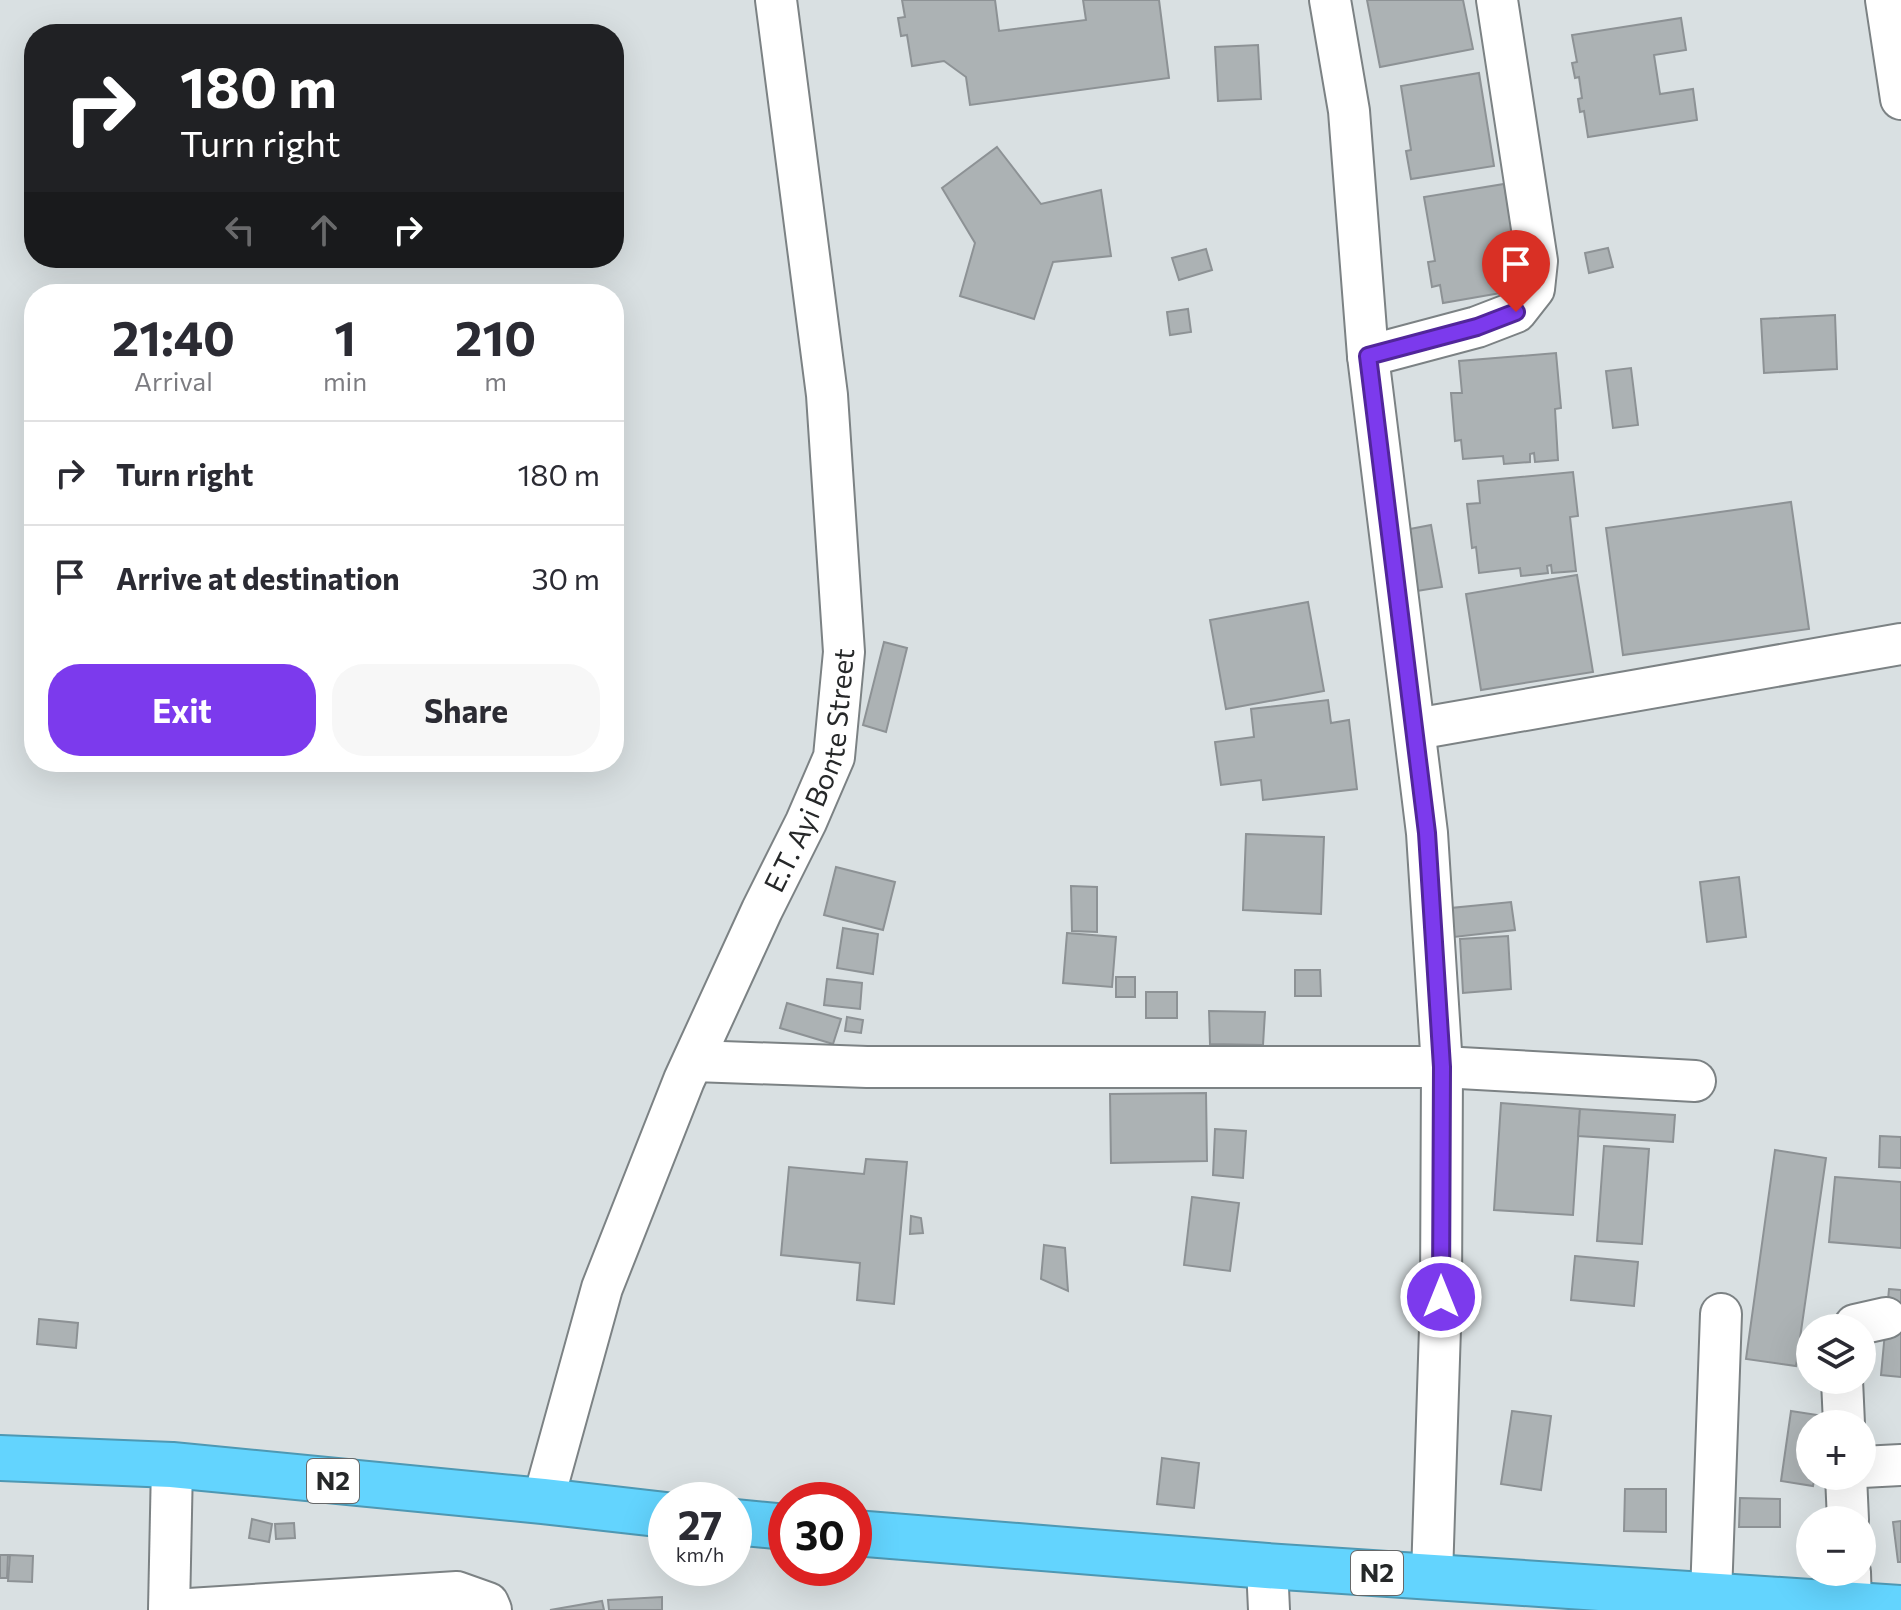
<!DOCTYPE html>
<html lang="en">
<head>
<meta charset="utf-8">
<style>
  :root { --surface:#fff; --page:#f7f7f7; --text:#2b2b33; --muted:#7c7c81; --line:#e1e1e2; --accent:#7c3aed }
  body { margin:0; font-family:Commissioner,sans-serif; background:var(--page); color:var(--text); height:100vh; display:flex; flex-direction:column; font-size:30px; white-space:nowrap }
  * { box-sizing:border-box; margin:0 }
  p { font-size:26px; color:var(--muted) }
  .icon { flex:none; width:44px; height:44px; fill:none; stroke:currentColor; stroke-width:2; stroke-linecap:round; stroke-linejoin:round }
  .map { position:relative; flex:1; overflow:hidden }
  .panel { position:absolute; left:24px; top:284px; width:600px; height:488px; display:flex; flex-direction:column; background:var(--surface); border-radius:32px; box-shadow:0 8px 32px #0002 }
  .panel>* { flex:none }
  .banner { position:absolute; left:24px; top:24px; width:600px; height:244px; border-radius:32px; box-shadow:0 8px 32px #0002; background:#202124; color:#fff; overflow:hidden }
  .controls { position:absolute; left:1796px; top:1314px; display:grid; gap:16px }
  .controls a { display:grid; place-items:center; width:80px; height:80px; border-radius:50%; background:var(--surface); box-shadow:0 8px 32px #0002; font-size:40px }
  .speed { position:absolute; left:648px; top:1482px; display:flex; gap:16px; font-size:40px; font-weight:700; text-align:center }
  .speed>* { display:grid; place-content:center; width:104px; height:104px; border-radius:50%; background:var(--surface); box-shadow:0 8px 32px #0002; line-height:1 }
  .speed small { font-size:20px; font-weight:400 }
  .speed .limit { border:12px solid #d22; background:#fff; color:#111 }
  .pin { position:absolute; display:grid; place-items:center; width:68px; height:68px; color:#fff; margin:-82px -34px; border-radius:50% 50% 50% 0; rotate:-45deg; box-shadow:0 0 8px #0007 }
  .pin .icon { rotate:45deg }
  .me { position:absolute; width:88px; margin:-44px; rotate:0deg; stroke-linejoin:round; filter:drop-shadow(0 0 6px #0008) }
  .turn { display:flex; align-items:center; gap:28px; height:168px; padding:0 24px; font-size:36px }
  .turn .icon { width:104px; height:104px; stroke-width:2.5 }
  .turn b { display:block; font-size:56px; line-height:68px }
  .lanes { display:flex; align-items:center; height:76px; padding:0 24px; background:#0003; justify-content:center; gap:40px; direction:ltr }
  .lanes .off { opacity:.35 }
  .eta { display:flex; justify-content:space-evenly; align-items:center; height:136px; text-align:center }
  .eta b { font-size:48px; font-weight:700; line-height:56px }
  .action { display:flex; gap:16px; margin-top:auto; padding:16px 24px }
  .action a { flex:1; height:92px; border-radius:32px; background:var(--accent); color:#fff; font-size:32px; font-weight:700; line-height:92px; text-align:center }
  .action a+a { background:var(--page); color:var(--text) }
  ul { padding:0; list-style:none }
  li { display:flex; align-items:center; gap:24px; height:104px; padding:0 24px; border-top:2px solid var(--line) }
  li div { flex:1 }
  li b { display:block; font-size:30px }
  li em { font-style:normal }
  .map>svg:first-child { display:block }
  .building { fill:#acb2b4; stroke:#8d9295; stroke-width:2 }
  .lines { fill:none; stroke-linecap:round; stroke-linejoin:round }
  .minor-casing { stroke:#7c8284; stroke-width:44 }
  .highway-casing { stroke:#4e98b3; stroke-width:48 }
  .minor { stroke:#fff; stroke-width:40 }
  .highway { stroke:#63d4fe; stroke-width:44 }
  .route-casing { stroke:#51269a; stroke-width:20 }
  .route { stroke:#7c3aed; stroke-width:14 }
  .labels { text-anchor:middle; stroke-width:6; stroke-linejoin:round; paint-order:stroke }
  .shield { fill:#fff; stroke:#676869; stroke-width:2 }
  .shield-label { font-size:26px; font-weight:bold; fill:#262829 }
  .street-label { font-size:28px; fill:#262829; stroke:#fff }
</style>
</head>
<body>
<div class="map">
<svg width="1901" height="1610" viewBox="0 0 1901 1610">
  <rect width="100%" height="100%" fill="#d9e0e2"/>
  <g class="building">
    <path d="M902,0h93l4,31 87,-11 -3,-20h76l10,78 -199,27 -4,-28 -22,-16 -32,5 -5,-31 -6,1 -3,-18 7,-1z"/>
    <path d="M1367,0h96l10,49 -93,18z"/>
    <path d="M1681,18l5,32 -32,5 6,39 33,-5 4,31 -109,17 -4,-26 -4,1 -2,-13 4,-1 -3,-21 -4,1 -3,-15 5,-1 -5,-27z"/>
    <path d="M1258,45l3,54 -43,2 -3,-54z"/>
    <path d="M1479,73l15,93 -83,13 -5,-28 5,-1 -10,-64z"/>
    <path d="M997,147l44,57 60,-14 10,66 -58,6 -19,57 -74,-23 15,-53 -33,-55z"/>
    <path d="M1504,184l9,50 -4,1 9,55 -75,13 -3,-18 -8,2 -4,-25 7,-1 -11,-64z"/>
    <path d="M1608,248l5,19 -24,6 -4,-20z"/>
    <path d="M1206,249l6,21 -33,10 -7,-22z"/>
    <path d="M1188,309l3,23 -21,3 -3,-23z"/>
    <path d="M1835,315l2,54 -73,4 -3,-54z"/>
    <path d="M1556,353l5,55 -6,1 3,51 -23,2 -1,-9 -4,1v8l-26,2 -1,-8 -40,3 -2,-19 -6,1 -4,-48h11l-3,-32z"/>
    <path d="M1631,368l7,57 -25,3 -7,-57z"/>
    <path d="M1573,472l5,44 -8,1 6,54 -24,2 -1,-8 -4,1 1,7 -27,3 -1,-8 -41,5 -3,-26 -4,1 -5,-44 13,-1 -2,-22z"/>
    <path d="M1791,502l18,127 -186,26 -17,-127z"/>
    <path d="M1431,525l11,62 -38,6 -10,-61z"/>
    <path d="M1577,575l16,97 -112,18 -15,-96z"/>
    <path d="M1308,602l16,89 -98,18 -16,-89z"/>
    <path d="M884,642l23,6 -21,84 -23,-7z"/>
    <path d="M1328,700l3,23 18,-3 8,69 -94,11 -2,-20 -40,5 -6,-43 39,-5 -3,-28z"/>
    <path d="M1246,834l78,3 -3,77 -78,-4z"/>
    <path d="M836,867l59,15 -12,48 -59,-15z"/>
    <path d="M1739,877l7,60 -39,5 -7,-60z"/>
    <path d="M1071,886l26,1v45l-25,-1z"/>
    <path d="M1511,902l4,28 -61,7 -3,-29z"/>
    <path d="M843,928l35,6 -5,40 -36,-6z"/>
    <path d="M1067,933l49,4 -4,50 -49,-4z"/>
    <path d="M1508,936l3,53 -48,4 -3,-54z"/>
    <path d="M1295,970h25l1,26h-26z"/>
    <rect x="1116" y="977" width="19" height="20"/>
    <path d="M827,979l35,4 -2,26 -36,-4z"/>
    <rect x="1146" y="992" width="31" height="26"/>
    <path d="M787,1003l54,16 -8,25 -53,-16z"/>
    <path d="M1209,1011l56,1 -2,33 -53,-1z"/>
    <path d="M847,1017l16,3 -2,13 -16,-2z"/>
    <path d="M1206,1093l1,68 -96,2 -1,-69z"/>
    <path d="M1501,1103l79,6 -7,106 -79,-5z"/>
    <path d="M1580,1109l95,6 -2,27 -95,-6z"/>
    <path d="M1215,1129l31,2 -3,47 -30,-3z"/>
    <path d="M1880,1136l21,1v31l-22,-1z"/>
    <path d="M1604,1146l45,3 -7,95 -45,-3z"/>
    <path d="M1775,1150l51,8 -30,208 -50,-7z"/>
    <path d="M866,1159l41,3 -13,142 -37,-4 3,-37 -79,-8 8,-88 75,7z"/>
    <path d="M1835,1177l66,5v66l-72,-6z"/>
    <path d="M1192,1197l47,6 -9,68 -46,-6z"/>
    <path d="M911,1216l10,2 2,15 -13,1z"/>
    <path d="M1044,1245l21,3 3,43 -27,-12z"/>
    <path d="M1575,1256l63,6 -4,44 -63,-6z"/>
    <path d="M1889,1289l12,1v87l-20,-2z"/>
    <path d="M39,1319l39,4 -2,25 -39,-4z"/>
    <path d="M1512,1411l39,5 -10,74 -40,-6z"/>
    <path d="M1791,1411l33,5 -1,8h-13v52h5l-2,10 -32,-5z"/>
    <path d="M1162,1458l37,5 -5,45 -37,-4z"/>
    <path d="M1625,1489h41v43l-42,-1z"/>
    <path d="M1740,1498l40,1v28h-41z"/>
    <path d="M252,1519l20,5 -3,18 -20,-4z"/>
    <path d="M1901,1521v41h-3l-5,-40z"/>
    <path d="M294,1523l1,15 -19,1 -1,-15z"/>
    <path d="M0,1555h8l-1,23h-7z"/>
    <path d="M10,1555l23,1 -1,26 -24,-1z"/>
    <path d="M662,1597v13h-53l-1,-10z"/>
    <path d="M602,1601l2,9h-54z"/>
  </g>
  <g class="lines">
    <g class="minor-casing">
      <g id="minor">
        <path d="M1330,0l19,111 19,245 59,477 15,234 -1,230 -9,279"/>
        <path d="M1886,0l15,99"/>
        <path d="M1368,356l109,-29 39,-15 18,-23 3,-28 -40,-261"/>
        <path d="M1416,729l485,-85"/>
        <path d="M694,1061l173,6h575l253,14"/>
        <path d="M1853,1328l2,-3 31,-7"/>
        <path d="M1842,1380l2,44"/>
        <path d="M1862,1467l39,-2"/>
        <path d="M1846,1476l2,44"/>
        <path id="s1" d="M543,1501l59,-213 82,-208 78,-170 44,-88 28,-65 10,-105 -17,-257 -51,-395"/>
        <path d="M1267,1566l2,44"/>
        <path d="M1850,1572l1,33"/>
        <path d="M1711,1595l10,-281"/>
        <path d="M169,1610l3,-145"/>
        <path d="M173,1610l284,-18 31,11 3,7"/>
      </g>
    </g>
    <g class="highway-casing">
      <g id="highway">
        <path d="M0,1458l172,7 371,36 123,14"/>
        <path d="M734,1522l52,5"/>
        <path d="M854,1533l413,33 634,42"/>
      </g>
    </g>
    <use href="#minor" class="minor"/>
    <use href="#highway" class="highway"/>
  </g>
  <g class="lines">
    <g class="route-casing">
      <path id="route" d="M1441,1297l1,-230 -15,-234 -59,-477 109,-29 39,-15"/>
    </g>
    <use href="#route" class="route"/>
  </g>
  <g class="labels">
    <g class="shield">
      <rect x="307" y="1459" width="52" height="44" rx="6"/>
      <rect x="1351" y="1551" width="52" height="44" rx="6"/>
    </g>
    <g class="shield-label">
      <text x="333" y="1490">N2</text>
      <text x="1377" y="1582">N2</text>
    </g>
    <g class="street-label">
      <text dy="10" stroke="none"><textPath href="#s1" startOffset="782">E.T. Ayi Bonte Street</textPath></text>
    </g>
  </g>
</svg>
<div class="controls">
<a><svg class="icon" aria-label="layers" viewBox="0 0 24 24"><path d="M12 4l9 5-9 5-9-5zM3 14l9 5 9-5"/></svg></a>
<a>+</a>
<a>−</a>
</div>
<div class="speed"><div>27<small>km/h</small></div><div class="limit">30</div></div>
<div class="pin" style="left:1516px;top:312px;background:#d93025"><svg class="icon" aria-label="arrive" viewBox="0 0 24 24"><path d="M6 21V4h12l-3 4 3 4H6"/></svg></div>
<svg class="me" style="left:1441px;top:1297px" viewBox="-20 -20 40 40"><circle r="17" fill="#7c3aed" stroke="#fff" stroke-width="3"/><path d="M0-11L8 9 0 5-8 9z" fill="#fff"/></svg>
<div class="banner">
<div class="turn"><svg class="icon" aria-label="right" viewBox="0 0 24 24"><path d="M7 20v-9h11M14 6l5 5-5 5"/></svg><div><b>180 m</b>Turn right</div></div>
<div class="lanes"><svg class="icon off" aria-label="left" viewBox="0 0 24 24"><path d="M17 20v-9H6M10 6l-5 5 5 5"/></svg><svg class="icon off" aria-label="ahead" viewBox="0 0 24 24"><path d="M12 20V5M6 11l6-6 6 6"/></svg><svg class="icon" aria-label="right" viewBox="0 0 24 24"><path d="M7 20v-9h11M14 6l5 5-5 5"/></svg></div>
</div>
<section class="panel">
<div class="eta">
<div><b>21:40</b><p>Arrival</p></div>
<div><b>1</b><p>min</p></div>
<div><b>210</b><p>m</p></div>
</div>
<ul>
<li><svg class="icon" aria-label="right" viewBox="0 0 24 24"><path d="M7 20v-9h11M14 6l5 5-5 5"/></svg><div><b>Turn right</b></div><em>180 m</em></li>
<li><svg class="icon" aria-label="arrive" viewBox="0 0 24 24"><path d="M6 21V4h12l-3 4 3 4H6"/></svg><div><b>Arrive at destination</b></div><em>30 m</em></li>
</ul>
<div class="action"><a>Exit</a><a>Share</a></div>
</section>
</div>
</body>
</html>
